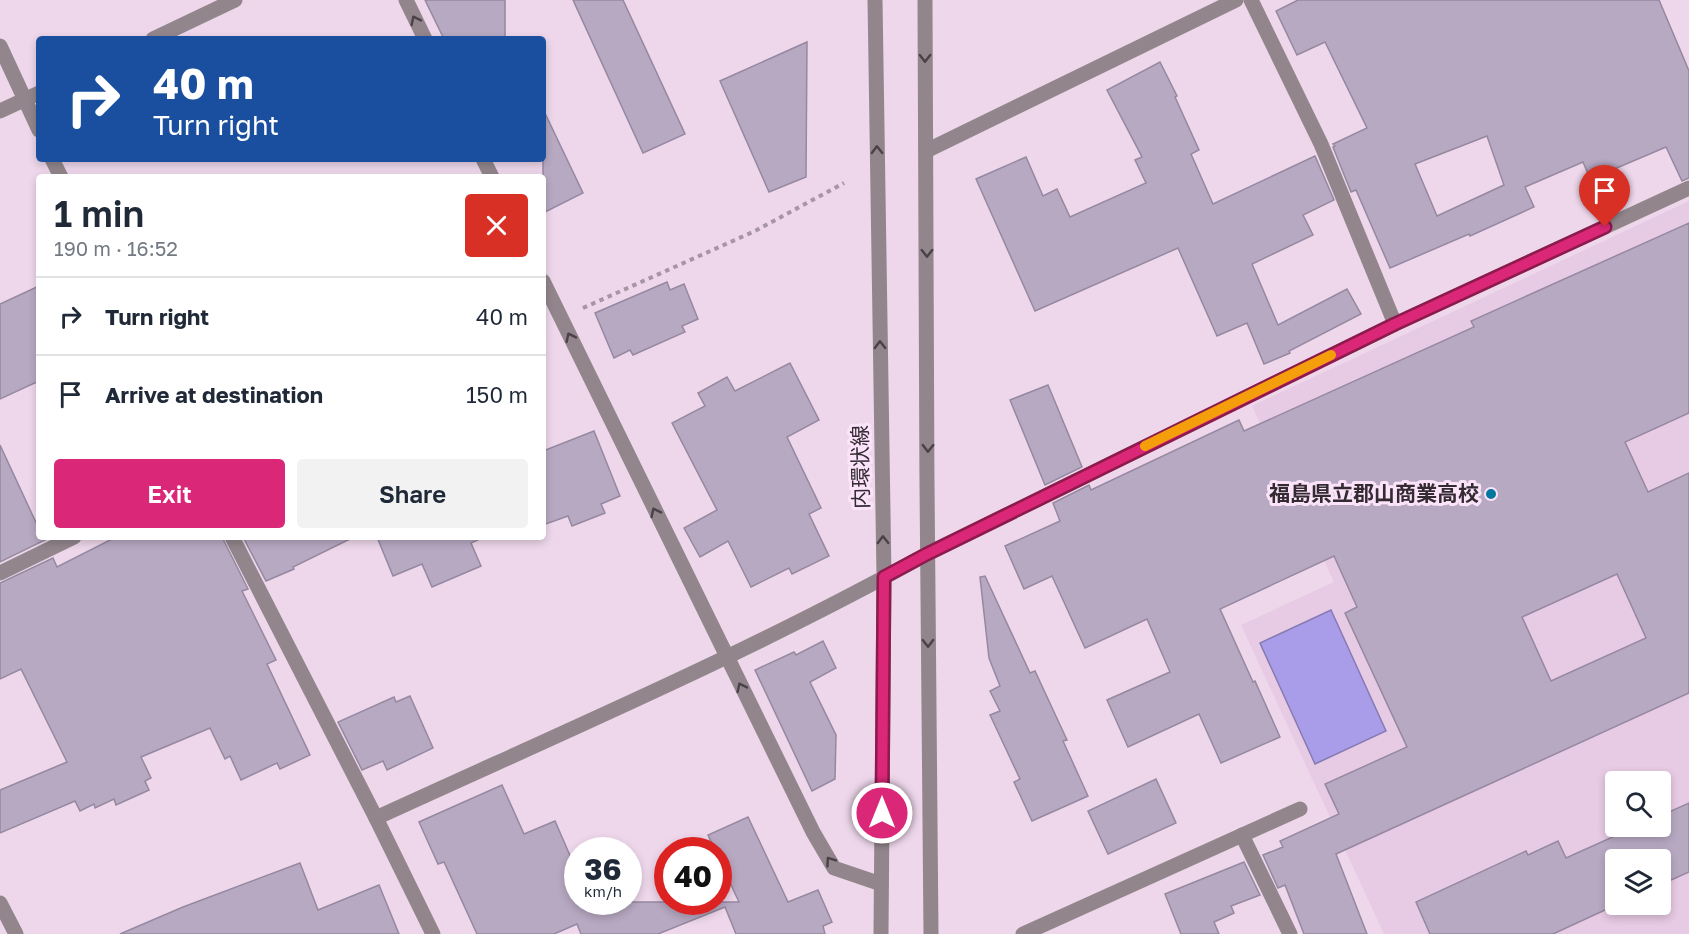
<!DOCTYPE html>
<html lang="en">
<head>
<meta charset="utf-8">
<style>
  :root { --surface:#fff; --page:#f2f2f3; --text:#1f2937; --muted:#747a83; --line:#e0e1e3; --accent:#db2777 }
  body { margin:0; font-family:"Golos Text","Noto Sans JP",sans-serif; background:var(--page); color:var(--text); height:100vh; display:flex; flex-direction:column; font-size:22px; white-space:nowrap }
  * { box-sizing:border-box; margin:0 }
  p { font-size:20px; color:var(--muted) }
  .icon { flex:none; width:33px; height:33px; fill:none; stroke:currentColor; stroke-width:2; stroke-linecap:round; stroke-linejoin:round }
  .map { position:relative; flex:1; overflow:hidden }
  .drawer { position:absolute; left:36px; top:174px; width:510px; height:366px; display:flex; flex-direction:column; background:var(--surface); border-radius:6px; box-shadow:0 3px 9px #0003 }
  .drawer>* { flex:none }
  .top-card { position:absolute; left:36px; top:36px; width:510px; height:126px; border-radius:6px; box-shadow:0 3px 9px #0003; background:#1a4fa0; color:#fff; overflow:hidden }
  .fabs { position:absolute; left:1605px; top:771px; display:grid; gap:12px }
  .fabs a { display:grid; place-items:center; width:66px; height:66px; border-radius:6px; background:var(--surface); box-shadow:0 3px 9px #0003; font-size:30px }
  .speed { position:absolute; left:564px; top:837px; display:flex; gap:12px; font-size:30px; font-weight:700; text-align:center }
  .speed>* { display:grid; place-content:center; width:78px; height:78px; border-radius:50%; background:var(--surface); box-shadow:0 3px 9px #0003; line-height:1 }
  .speed small { font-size:15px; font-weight:400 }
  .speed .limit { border:9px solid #d22; background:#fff; color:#111 }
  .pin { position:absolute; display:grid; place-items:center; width:51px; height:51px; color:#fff; margin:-62px -26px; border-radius:50% 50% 50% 0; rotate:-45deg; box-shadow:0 0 6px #0007 }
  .pin .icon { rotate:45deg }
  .me { position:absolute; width:66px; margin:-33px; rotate:0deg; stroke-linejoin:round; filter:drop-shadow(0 0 4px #0008) }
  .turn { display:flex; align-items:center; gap:21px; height:126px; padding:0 18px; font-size:27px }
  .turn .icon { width:78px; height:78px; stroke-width:2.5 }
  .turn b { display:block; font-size:42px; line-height:51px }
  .round { display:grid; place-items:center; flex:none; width:63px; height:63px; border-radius:6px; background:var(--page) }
  .overview { display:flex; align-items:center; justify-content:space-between; height:102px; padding:0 18px }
  h1 { font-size:36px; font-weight:600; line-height:45px }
  .cta { display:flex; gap:12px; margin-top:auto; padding:12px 18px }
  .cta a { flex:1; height:69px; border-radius:6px; background:var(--accent); color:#fff; font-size:24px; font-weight:600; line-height:69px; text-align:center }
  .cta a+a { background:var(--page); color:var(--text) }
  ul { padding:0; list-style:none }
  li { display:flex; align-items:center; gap:18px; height:78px; padding:0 18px; border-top:2px solid var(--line) }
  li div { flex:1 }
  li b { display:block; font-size:22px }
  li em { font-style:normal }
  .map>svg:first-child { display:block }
  .built { fill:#e7cae4; fill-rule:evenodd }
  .water { fill:#a99de9; stroke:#867ab2; stroke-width:1.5 }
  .building { fill:#b7a9c2; stroke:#9588a0; stroke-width:1.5; fill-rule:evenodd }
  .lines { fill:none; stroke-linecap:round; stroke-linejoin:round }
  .path { stroke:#a695a4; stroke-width:4; stroke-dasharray:4.5 4.5; stroke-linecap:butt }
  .minor { stroke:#92868c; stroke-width:15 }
  .oneway { stroke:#4b4148 }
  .route-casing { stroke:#8e194d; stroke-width:15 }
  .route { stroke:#db2777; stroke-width:10 }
  .slow { stroke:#f59e0b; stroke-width:10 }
  .poi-dot { fill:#0476a0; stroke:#fbe4f9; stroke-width:2 }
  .labels { text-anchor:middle; stroke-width:6; stroke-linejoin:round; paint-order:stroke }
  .street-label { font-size:21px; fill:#332a32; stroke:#fbe4f9 }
  .poi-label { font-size:21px; font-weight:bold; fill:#332a32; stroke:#fbe4f9; text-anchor:end }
</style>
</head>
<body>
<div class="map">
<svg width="1689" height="934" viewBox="0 0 1689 934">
  <rect width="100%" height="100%" fill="#eed7eb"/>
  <path class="built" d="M1689,201v733h-305l-143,-309 93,-43 -82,-176zM1616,782h44v44h-44zM1616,860h44v44h-44z"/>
  <path class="water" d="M1331,610l55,121 -71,33 -55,-121z"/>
  <g class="building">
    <path d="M425,0h80v39h-61z"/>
    <path d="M573,0h50l62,134 -42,19z"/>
    <path d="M1298,0h361l30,71v107l-7,3 -16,-34 -61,26 -2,-4 -14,7 -6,-14 -58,25 9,20 -64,29 -1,-2 -79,34 -34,-78 -5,2 -18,-45 2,-1 -2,-2 34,-16 -42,-86 -28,13 -21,-44zM1487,136l17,49 -67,31 -22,-52z"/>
    <path d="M807,42l-1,135 -37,15 -49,-111z"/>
    <path d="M1160,62l17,34 -2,1 24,53 -8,4 22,50 102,-48 19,44 -31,15 10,20 -61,29 26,61 69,-36 14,25 -72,37 1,2 -26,11 -17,-41 -30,13 -39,-88 -143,63 -59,-132 50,-22 17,39 14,-7 13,28 76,-34 -11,-23 7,-3 -35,-67z"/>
    <path d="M543,109l40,84 -40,20z"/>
    <path d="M1689,223v190l-64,29 23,50 41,-19v220l-353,161 31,80h-63l-19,-49 -7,3 -15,-33 20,-8 -3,-6 59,-27 -14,-30 82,-37 -62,-134 12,-6 -23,-51 -114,53 33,73 2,-1 25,56 -59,26 -22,-49 -71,33 -21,-47 63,-28 -23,-53 -62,29 -33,-72 -28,13 -19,-43 55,-25 -7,-18 36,-18 2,5 148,-70 5,11 230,-104 -3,-6zM1617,574l29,64 -95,43 -29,-64z"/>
    <path d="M667,282l3,8 14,-6 14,35 -16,7 3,6 -52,23 -3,-5 -16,8 -19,-45z"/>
    <path d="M39,286v95l-39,18v-95z"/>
    <path d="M790,363l29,57 -32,17 34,71 -12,6 20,42 -37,18 -3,-6 -38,19 -23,-46 -28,16 -16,-29 33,-18 -45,-87 33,-17 -7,-13 29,-16 8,14z"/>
    <path d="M1048,385l34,82 -37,18 -35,-85z"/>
    <path d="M594,431l26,65 -19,8 4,9 -33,13 -4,-10 -25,9v-74z"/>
    <path d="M0,445l39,84v8h4l2,3 -45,22z"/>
    <path d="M116,537h106l26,52 -6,2 34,69 -9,4 43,91 -30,14 -3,-6 -36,17 -11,-24 -5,3 -15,-31 -69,29 10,21 -6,3 4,9 -33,15 -2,-6 -19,9 -1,-4 -14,7 -5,-10 -75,32v-43l67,-28 -46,-93 -21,10v-96l53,-25 4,9z"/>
    <path d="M243,537h111l-61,30 1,2 -28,12z"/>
    <path d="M377,537h107l-13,6 10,23 -49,21 -10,-23 -29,12z"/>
    <path d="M985,576l45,97 5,-2 32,69 -4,1 25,55 -56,25 -18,-39 6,-3 -30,-64 10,-4 -10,-20 10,-5 -11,-28 -9,-81z"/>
    <path d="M823,641l13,27 -26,14 26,53 -1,44 -23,12 -57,-121 39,-18 2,3z"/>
    <path d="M410,696l23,52 -46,22 -4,-9 -21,9 -24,-48 56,-25 2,5z"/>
    <path d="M1156,779l20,44 -68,31 -20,-43z"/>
    <path d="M502,785l22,49 31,-13 23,53v28h161l-21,-45v-7h-3l-7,-15 40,-18 40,85 30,-12 14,32 -9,4 2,8h-89l-11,-27 -67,27h-77l-4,-10 -23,10h-77l-33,-72 -6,2 -19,-42z"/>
    <path d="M1689,803v69l-29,13v-25h-44v44h2l-65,30h-123l-14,-32 110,-51 2,4 30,-14 8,17 71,-32h23v-10z"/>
    <path d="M1244,862l16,33 -29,11 3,7 -20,9 5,12h-38l-16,-40z"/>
    <path d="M300,863l18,47 61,-25 20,49h-279l63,-27z"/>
  </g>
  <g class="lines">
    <path class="path" d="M583,308l172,-77 89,-48"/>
    <g class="minor">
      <path d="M406,0l19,39"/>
      <path d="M875,0l9,577 -3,357"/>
      <path d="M925,0c1,311 2,623 6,934"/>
      <path d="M1251,0l70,144 74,180"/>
      <path d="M153,39l82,-39"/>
      <path d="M0,46l39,84"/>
      <path d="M0,111l39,-18"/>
      <path d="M926,151l310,-151"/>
      <path d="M52,159l9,18"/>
      <path d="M483,159l9,18"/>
      <path d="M543,281l270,551 21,36 47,16"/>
      <path d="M232,537l144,281 57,116"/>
      <path d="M0,573l74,-36"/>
      <path d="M376,818c185,-85 373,-165 551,-264l468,-230 294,-136"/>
      <path d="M1242,835l48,99"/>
      <path d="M0,903l16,31"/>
      <path d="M1023,934l277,-125"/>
    </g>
  </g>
  <defs><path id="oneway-chevron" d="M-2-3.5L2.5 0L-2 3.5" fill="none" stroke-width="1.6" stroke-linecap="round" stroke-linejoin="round" transform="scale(1.5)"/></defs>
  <g class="oneway">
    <use href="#oneway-chevron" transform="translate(415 20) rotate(-116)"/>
    <use href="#oneway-chevron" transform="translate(925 58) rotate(90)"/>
    <use href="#oneway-chevron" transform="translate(877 150) rotate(-91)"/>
    <use href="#oneway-chevron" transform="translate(927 253) rotate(90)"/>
    <use href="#oneway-chevron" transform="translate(570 337) rotate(-116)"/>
    <use href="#oneway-chevron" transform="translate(880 345) rotate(-91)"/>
    <use href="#oneway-chevron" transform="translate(928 448) rotate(91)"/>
    <use href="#oneway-chevron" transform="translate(655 512) rotate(-116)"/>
    <use href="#oneway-chevron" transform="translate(883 540) rotate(-91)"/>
    <use href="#oneway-chevron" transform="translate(928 643) rotate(89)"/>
    <use href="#oneway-chevron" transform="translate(741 687) rotate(-116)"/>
    <use href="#oneway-chevron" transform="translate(830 861) rotate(-125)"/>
  </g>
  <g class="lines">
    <g class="route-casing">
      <path id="route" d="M882,813l2,-236 43,-23 468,-230 210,-97"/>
    </g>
    <use href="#route" class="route"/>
    <path class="slow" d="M1145,446l186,-91"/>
  </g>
  <circle class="poi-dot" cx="1491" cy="494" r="6"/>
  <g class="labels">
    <g class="street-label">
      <text transform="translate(861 467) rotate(-91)" y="7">内環状線</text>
    </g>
    <g class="poi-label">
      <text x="1479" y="501">福島県立郡山商業高校</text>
    </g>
  </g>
</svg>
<div class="fabs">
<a><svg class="icon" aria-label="search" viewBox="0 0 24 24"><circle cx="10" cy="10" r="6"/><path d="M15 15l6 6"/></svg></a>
<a><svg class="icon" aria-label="layers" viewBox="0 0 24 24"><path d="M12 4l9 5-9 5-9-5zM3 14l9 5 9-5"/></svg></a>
</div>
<div class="speed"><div>36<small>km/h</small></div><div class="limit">40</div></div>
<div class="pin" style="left:1605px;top:227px;background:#d93025"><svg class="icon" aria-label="arrive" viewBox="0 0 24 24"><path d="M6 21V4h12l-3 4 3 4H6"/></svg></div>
<svg class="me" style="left:882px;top:813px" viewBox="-20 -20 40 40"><circle r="17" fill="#db2777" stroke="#fff" stroke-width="3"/><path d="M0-11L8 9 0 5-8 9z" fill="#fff"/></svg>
<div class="top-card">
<div class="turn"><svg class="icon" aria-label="right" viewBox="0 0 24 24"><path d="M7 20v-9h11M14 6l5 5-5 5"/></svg><div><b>40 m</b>Turn right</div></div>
</div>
<section class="drawer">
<div class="overview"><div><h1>1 min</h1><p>190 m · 16:52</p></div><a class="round" style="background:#d93025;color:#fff"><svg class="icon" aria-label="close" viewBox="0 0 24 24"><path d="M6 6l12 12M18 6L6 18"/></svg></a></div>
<ul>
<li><svg class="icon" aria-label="right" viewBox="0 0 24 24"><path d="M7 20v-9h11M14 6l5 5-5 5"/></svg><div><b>Turn right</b></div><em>40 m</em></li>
<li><svg class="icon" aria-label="arrive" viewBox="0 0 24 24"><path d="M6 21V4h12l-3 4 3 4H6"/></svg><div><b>Arrive at destination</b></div><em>150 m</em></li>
</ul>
<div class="cta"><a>Exit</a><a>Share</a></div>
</section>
</div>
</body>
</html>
